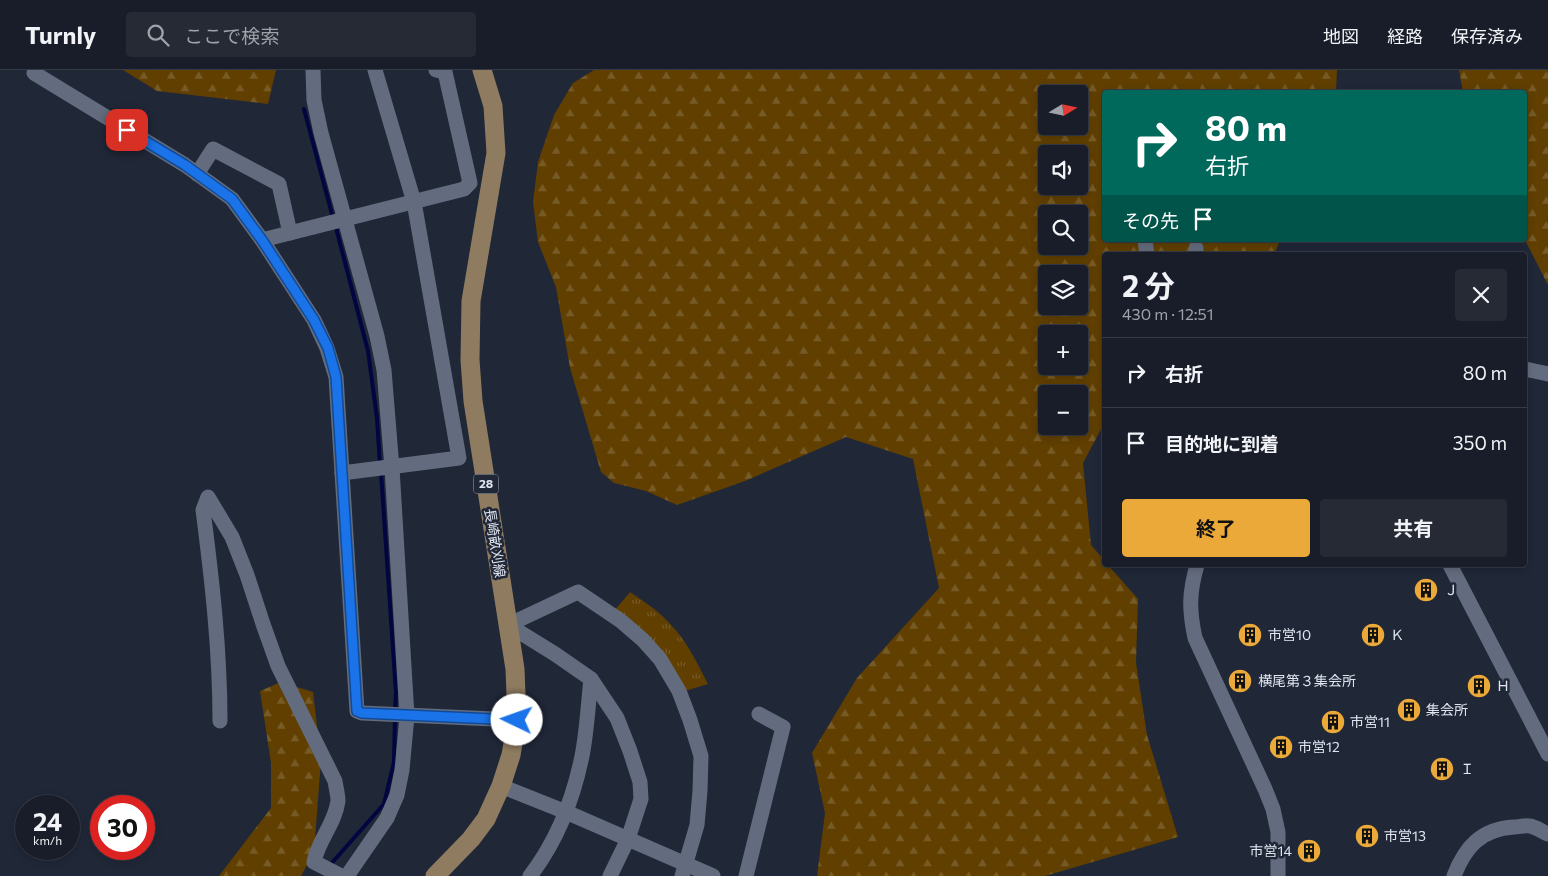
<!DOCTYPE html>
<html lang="ja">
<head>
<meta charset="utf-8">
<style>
  :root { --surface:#181d29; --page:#252a35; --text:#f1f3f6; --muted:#9fa2a8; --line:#363b46; --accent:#eba939 }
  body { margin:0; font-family:Commissioner,"Noto Sans JP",sans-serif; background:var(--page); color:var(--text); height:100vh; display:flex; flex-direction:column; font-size:19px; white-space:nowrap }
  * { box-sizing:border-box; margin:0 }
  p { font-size:16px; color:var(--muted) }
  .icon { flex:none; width:28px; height:28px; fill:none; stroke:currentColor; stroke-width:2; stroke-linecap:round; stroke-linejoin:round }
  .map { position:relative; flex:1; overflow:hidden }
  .details { position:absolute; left:1102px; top:182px; width:425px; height:315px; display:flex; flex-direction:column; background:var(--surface); border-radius:5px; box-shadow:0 2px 8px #0003,0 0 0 1px var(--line) }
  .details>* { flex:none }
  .banner { position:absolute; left:1102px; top:20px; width:425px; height:152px; border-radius:5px; box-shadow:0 2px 8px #0003,0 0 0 1px var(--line); background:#00695c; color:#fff; overflow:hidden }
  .needle { width:32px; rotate:80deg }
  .buttons { position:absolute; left:1038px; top:15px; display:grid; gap:10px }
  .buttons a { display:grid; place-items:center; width:50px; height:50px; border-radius:5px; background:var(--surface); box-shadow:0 2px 8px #0003,0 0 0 1px var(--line); font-size:25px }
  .speed { position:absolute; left:15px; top:725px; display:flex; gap:10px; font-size:25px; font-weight:700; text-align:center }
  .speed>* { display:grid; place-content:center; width:65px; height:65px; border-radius:50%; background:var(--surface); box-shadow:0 2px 8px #0003,0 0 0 1px var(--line); line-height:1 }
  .speed small { font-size:12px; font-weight:400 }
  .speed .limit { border:8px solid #d22; background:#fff; color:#111 }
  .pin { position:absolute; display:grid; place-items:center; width:42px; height:42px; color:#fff; margin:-21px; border-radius:10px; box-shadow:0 2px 8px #0006 }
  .me { position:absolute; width:55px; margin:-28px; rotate:273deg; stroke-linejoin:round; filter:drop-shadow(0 0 4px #0008) }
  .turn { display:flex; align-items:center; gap:18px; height:105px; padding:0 20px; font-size:22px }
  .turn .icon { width:65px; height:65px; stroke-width:2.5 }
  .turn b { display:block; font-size:35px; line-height:42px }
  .then { display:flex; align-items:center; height:48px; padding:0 20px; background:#0003; gap:10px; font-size:19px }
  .round { display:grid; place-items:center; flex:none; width:52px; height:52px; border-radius:5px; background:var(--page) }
  .overview { display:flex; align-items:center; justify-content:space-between; height:85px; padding:0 20px }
  h1 { font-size:30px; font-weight:700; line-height:38px }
  .action { display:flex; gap:10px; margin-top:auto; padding:10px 20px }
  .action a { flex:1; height:58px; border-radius:5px; background:var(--accent); color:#111; font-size:20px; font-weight:700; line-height:58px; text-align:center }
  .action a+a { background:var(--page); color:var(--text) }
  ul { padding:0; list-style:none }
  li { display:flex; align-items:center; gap:15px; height:70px; padding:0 20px; border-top:1px solid var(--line) }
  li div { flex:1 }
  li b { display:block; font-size:19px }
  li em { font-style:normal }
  header { display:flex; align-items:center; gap:30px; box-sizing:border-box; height:70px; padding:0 25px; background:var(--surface); border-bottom:1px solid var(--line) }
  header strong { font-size:24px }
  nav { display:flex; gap:28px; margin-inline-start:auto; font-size:18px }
  .search { width:350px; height:45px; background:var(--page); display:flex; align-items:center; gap:12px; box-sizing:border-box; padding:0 18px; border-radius:5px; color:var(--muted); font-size:19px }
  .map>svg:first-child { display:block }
  .forest { fill:url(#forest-firs); fill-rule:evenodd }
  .park { fill:url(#park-tufts) }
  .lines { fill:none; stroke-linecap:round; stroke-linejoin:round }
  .stream { stroke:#010540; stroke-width:4 }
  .minor { stroke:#636c7e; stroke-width:15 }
  .major { stroke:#8f7c60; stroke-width:19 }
  .route-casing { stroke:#114b97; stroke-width:12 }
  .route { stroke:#1a73e8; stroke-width:9 }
  .labels { text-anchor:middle; stroke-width:5; stroke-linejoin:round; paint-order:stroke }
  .shield { fill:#202737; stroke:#a6acb8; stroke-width:1 }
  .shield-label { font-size:12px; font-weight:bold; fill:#e0e5f0 }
  .street-label { font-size:14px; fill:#e0e5f0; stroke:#202737 }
  .poi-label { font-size:14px; fill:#e0e5f0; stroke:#202737; text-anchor:start }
</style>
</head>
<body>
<header>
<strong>Turnly</strong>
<div class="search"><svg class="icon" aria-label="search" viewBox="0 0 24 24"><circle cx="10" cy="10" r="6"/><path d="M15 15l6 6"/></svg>ここで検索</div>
<nav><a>地図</a><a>経路</a><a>保存済み</a></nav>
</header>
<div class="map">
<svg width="1548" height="806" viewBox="0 0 1548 806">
  <defs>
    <pattern id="forest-firs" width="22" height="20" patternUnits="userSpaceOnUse" patternTransform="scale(1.25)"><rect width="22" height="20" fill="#603f00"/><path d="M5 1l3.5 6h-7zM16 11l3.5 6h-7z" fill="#765b26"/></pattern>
    <pattern id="park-tufts" width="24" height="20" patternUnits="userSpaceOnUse" patternTransform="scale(1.25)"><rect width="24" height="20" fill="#603f00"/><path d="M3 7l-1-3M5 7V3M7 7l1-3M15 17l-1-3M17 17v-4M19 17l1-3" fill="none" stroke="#765b26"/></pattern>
  </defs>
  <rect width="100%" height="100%" fill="#202737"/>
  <g class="forest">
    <path d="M123,0h153l-8,34 -111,-13z"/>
    <path d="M594,0h743l-1,22h-231v148h175l-6,15h-169v167l-22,41 8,82 14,16v4h3l30,34 -2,64 11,72 31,102 -133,39h-228l8,-63 -13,-60 45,-75 82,-90 -26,-129 -67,-22 -101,44 -68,24 -31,-14 -32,-8 -13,-11 -31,-104 -14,-81 -18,-45 -5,-40 5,-40 16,-47 19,-32zM1046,24h33v32h-33zM1046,84h33v32h-33zM1046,144h33v32h-33zM1046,204h33v32h-33zM1046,264h33v32h-33zM1046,324h33v32h-33z"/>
    <path d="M1459,0h89v215l-23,-45v-148h-62z"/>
    <path d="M281,612l32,10 8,68 -7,92 -13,24h-82l52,-68v-45l-11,-72z"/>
  </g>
  <path class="park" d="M630,522c13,9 29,19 40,32 17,17 27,39 38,60l-26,8 -68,-81z"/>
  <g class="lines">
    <g class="stream">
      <path d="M304,39l29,109"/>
      <path d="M335,154l33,127 9,67 3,47"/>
      <path d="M381,402l15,221 -1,19"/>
      <path d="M330,795l54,-61 10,-42 1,-43"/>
    </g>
    <g class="minor">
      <path d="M313,0l1,30 7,33 56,203 7,34 8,98 15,248 -5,54 -5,25 -10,23 -40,58"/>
      <path d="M34,3l151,92 47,34 30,41 52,80 13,28 9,29 21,334 5,2 155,7"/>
      <path d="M197,104l16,-25 66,35 11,49"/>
      <path d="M262,170l202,-51 6,-6 -25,-111 -9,-2"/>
      <path d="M1145,170l2,15"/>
      <path d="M1196,185v-7"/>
      <path d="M1525,299l23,5"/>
      <path d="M342,403l117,-15 -45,-256 -39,-132"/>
      <path d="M1197,495c-8,28 -8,45 -2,73l70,151 8,20 5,23v44"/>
      <path d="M1450,495l98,189"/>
      <path d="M508,555l70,-33 43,29 22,19 17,19 19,32 11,29 11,36 -1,35 -3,34 -15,51"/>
      <path d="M508,555l47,29 36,25 26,39 13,33 10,31 1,17 -13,40 -18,37"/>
      <path d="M220,651c0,-71 -8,-141 -17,-211l5,-13 24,40 15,38 16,49 15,42 57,115c1,7 3,14 3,20 -3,23 -20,39 -24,61l27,14"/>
      <path d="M501,716l65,26 147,64"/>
      <path d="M530,806c27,-35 43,-76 52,-120 5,-25 6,-51 9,-77"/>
      <path d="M746,806l37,-149 -24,-13"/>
      <path d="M1454,806c11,-29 27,-47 60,-49 5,0 11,-2 16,-1 6,1 13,6 18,8"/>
    </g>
    <path class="major" d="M435,806l36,-37 15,-20 15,-33 10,-31 6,-35 -2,-51 -42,-268 -3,-41 1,-59 25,-148 -3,-47 -11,-36"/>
  </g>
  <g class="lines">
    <g class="route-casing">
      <path id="route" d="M127,60l58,35 47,34 30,41 52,80 14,28 8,29 21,334 5,2 155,7"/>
    </g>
    <use href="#route" class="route"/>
  </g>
  <defs>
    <g id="building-disc" transform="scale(1.25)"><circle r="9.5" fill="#eba939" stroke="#202737"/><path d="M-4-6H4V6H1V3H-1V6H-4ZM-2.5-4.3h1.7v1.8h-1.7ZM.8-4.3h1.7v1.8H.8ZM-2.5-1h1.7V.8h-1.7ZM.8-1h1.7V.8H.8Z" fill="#111"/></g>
  </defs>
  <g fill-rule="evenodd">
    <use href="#building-disc" x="1426" y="520"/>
    <use href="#building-disc" x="1250" y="565"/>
    <use href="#building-disc" x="1373" y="565"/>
    <use href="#building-disc" x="1240" y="611"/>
    <use href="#building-disc" x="1479" y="616"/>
    <use href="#building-disc" x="1409" y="640"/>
    <use href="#building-disc" x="1333" y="652"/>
    <use href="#building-disc" x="1281" y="677"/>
    <use href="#building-disc" x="1442" y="699"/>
    <use href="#building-disc" x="1367" y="766"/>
    <use href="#building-disc" x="1309" y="781"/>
  </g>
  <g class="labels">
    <rect class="shield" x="473.5" y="404.5" width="25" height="19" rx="4"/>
    <g class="shield-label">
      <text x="486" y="418">28</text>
    </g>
    <g class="street-label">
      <text transform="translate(495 473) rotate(81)" y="5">長崎畝刈線</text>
    </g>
    <g class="poi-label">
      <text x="1444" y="525">Ｊ</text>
      <text x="1268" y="570">市営10</text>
      <text x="1390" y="570">Ｋ</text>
      <text x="1258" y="616">横尾第３集会所</text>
      <text x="1496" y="621">Ｈ</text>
      <text x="1426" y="645">集会所</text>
      <text x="1350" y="657">市営11</text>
      <text x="1298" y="682">市営12</text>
      <text x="1460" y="704">Ｉ</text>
      <text x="1384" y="771">市営13</text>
      <text x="1292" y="786" text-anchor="end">市営14</text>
    </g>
  </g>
</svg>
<div class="buttons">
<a><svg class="needle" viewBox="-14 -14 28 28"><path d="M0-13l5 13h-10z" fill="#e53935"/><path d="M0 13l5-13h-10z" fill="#9fa2a8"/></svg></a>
<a><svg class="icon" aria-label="sound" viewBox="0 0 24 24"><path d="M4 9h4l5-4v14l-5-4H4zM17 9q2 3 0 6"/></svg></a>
<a><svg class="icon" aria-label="search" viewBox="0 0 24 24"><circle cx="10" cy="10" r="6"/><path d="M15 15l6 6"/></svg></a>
<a><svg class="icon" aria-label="layers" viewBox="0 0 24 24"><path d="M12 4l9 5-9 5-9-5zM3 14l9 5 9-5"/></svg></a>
<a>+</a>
<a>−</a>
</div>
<div class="speed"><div>24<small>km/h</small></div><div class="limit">30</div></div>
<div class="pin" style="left:127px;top:60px;background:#d93025"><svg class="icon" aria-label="arrive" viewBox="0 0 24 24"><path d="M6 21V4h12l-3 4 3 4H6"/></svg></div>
<svg class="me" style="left:517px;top:650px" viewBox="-20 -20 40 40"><circle r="19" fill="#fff"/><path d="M0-13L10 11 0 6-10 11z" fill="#1a73e8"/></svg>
<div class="banner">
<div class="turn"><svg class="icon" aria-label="right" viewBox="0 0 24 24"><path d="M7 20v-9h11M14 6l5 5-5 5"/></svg><div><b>80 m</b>右折</div></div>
<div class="then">その先<svg class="icon" aria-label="arrive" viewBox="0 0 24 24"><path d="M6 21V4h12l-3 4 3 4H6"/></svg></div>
</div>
<section class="details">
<div class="overview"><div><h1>2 分</h1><p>430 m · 12:51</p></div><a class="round"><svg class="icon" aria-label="close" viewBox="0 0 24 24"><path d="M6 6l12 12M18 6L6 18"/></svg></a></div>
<ul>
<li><svg class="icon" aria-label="right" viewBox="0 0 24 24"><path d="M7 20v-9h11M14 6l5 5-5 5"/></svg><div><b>右折</b></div><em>80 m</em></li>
<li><svg class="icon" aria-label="arrive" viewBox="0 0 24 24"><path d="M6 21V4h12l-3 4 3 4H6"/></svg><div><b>目的地に到着</b></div><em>350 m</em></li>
</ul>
<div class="action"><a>終了</a><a>共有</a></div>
</section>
</div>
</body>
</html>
